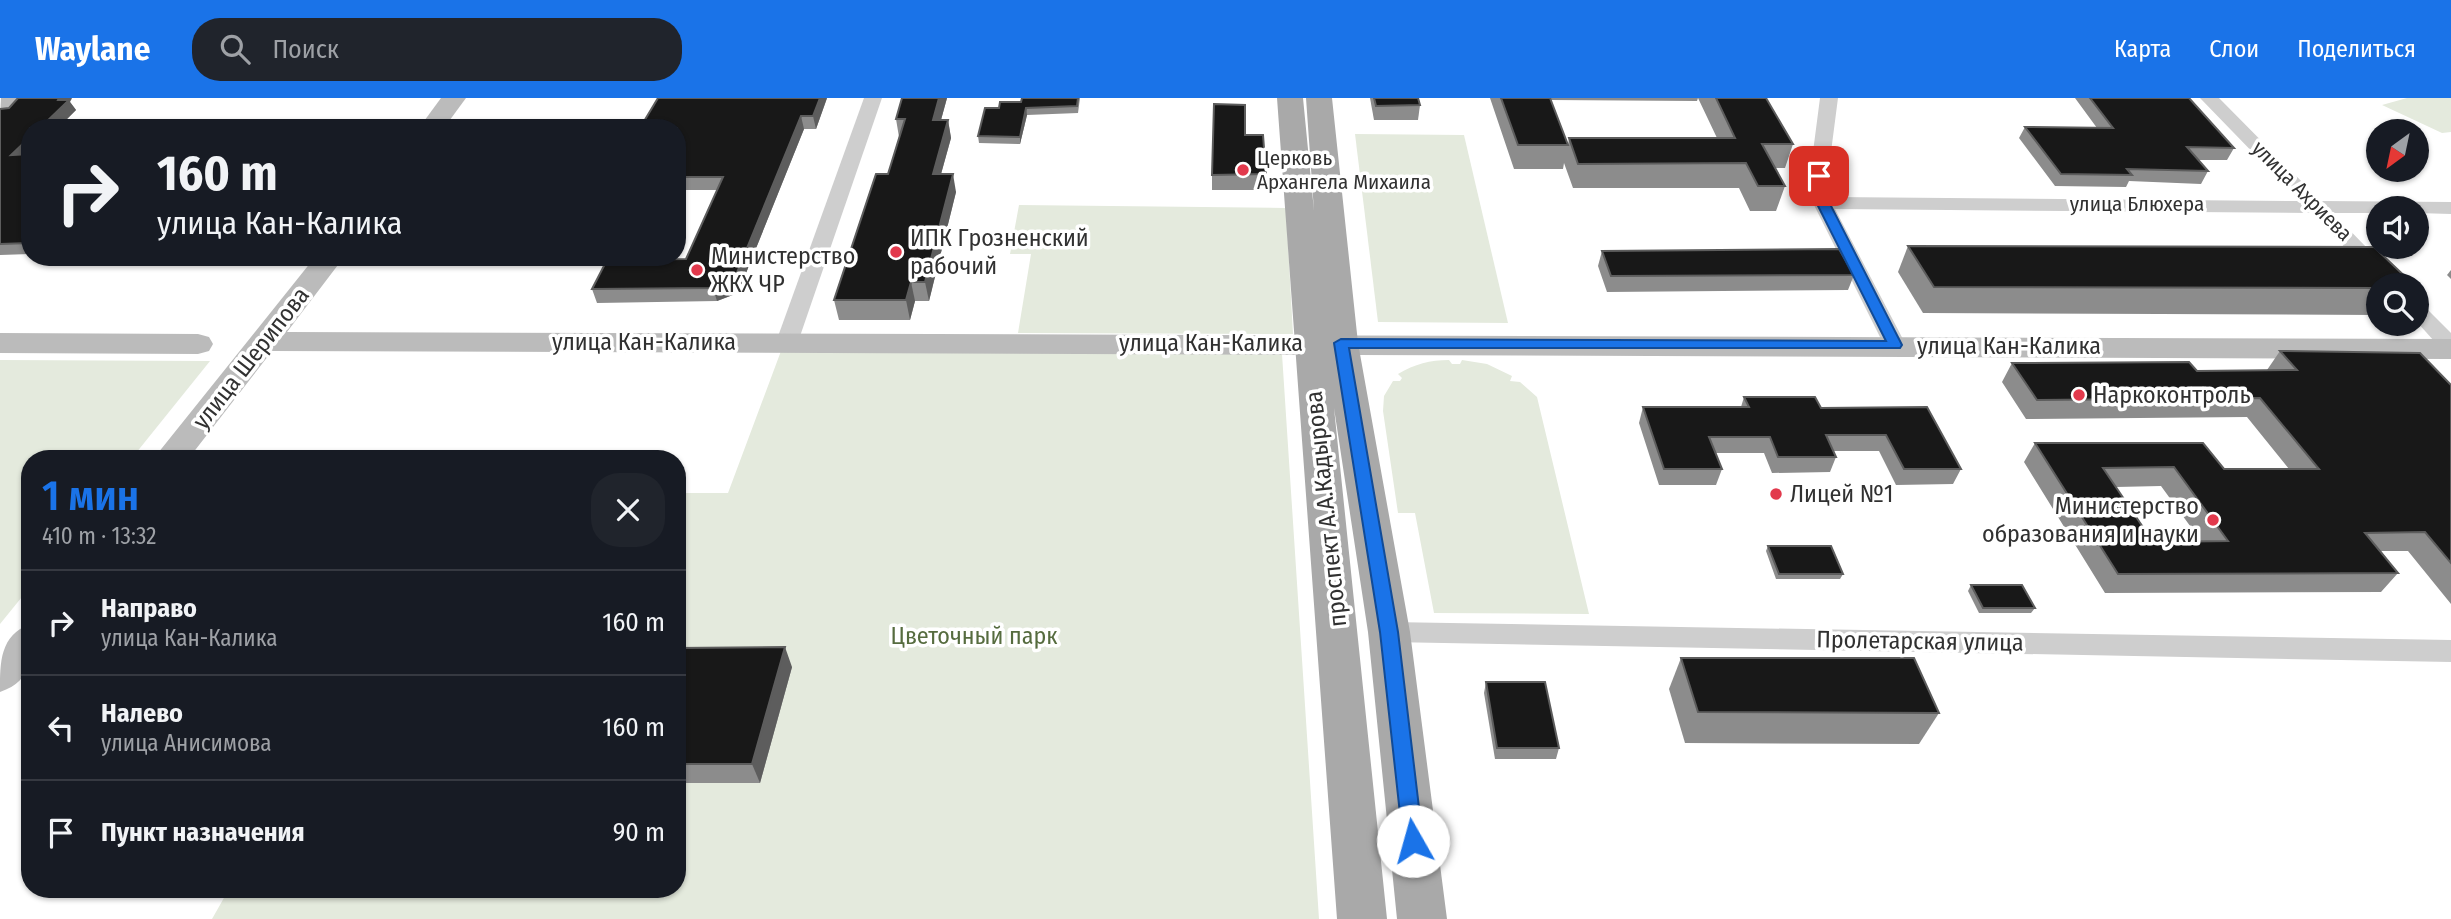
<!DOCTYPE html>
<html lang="ru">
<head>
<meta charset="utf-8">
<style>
  :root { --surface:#171b24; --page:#20242c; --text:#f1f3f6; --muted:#9ea1a6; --line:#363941; --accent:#1a73e8 }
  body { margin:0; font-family:"Fira Sans Condensed",sans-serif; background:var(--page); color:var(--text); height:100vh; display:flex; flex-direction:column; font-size:26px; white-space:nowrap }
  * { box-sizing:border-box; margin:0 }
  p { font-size:23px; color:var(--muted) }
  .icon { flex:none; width:38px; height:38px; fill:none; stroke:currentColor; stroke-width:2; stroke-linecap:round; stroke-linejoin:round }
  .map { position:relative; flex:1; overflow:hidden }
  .details { position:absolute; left:21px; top:352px; width:665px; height:448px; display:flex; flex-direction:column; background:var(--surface); border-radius:28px; box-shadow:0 2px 5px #0004 }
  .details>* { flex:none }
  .guide { position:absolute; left:21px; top:21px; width:665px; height:147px; border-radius:28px; box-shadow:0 2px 5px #0004; background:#171b24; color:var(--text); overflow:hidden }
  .needle { width:46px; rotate:213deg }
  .fabs { position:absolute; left:2366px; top:21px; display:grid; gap:14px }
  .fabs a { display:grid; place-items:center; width:63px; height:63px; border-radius:50%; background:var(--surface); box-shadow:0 2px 5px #0004; font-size:35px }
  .pin { position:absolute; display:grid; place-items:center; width:60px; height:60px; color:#fff; margin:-30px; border-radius:14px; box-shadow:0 4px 10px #0006 }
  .me { position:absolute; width:77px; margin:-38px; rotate:353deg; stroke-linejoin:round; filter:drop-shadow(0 0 5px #0008) }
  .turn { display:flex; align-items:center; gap:24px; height:147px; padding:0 21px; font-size:32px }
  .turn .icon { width:91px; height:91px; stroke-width:2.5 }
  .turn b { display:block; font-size:49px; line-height:60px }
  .round { display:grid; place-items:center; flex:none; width:74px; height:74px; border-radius:28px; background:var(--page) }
  .headline { display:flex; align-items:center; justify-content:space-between; height:119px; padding:0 21px }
  h1 { font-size:42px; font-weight:600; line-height:52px; color:var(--accent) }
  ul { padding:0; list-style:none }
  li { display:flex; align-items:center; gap:21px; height:105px; padding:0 21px; border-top:2px solid var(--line) }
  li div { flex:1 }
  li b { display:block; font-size:26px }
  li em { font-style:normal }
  header { display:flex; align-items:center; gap:42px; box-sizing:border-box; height:98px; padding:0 35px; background:var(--accent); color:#fff }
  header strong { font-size:33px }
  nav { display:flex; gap:38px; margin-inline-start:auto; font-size:24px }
  .search { width:490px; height:63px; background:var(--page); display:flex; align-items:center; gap:18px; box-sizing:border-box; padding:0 24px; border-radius:28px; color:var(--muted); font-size:26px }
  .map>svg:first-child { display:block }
  .green { fill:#e4eadd }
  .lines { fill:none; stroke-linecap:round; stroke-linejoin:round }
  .street { fill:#cecece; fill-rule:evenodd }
  .secondary { fill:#bbb; fill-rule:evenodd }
  .primary { fill:#a9a9a9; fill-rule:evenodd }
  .wall { fill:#8c8c8c; fill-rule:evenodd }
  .shaded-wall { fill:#5d5d5d }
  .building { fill:#181818; stroke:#5d5d5d; stroke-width:2; fill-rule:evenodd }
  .route { fill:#1a73e8; stroke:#114b97; stroke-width:2 }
  .poi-dot { fill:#e2394c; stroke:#fff; stroke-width:2.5 }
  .labels { text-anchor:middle; stroke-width:7; stroke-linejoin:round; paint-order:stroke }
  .far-poi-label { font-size:21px; fill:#313131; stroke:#fff; text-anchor:start }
  .far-street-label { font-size:21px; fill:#313131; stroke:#fff }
  .poi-label { font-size:24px; fill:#313131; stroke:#fff; text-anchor:start }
  .street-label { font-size:24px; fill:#313131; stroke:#fff }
  .park-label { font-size:24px; fill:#566c3f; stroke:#fff }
</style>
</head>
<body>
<header>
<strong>Waylane</strong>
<div class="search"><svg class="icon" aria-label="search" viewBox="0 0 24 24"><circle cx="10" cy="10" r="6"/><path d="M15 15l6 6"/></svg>Поиск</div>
<nav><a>Карта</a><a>Слои</a><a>Поделиться</a></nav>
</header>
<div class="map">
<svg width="2451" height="821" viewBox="0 0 2451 821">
  <rect width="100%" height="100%" fill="#fff"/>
  <g class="green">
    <path d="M2407,0h44v34l-9,1 -60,-28z"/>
    <path d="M1355,36l109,1 44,188 -130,-1z"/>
    <path d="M1019,107l267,3 7,126 -275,-1 13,-79h-21z"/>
    <path d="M781,253l501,3 37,565h-1107l17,-30h448v-396h51z"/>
    <path d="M0,262l210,1 -78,97h-102v129l-30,37z"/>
    <path d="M1449,262l3,4h8l2,-4 25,4 25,12 -2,5 10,1 17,15 52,217 -155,-1 -19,-100h-17l-15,-102 1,-15 9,-15h7l2,-3 -4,-4c17,-10 32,-14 51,-14z"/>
  </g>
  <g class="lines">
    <g class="street">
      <path d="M864,0h18l-84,244 -3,5h-16l-3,-5z"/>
      <path d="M1820,0h18l-10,77 4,22 468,4 -100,-103h19l102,103 130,1v12l-34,-1v-5h-39v5h-45l70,72h-21l-71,-72 -476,-4 71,136 -3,5h-16l-3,-5 -71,-142 -3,-28z"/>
      <path d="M2417,206l7,2 27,27v20l-8,-2 -26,-29z"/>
      <path d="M1389,524l1062,18v22l-1062,-20 -9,-3 -4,-7 4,-7z"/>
    </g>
    <g class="secondary">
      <path d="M28,0l-19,18 -9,2 1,-20z"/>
      <path d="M441,0h25l-22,30h-25z"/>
      <path d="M315,159h29l-57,75 2164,7v20l-2179,-8 -83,107h-35z"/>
      <path d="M0,235l198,1 11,3 4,7 -4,7 -11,3 -198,-1z"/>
      <path d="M30,526c0,31 5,56 -30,68 0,-31 0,-56 30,-68z"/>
    </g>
    <path class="primary" d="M1277,0h26l11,113 -8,-113h26l26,245 52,289 37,287h-50l-29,-287 -34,-224 53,511h-50z"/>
  </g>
  <g class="wall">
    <path d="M827,0l-11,31h-12l-66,164 -21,8 -120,2 -5,-14 94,-30 31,-69h-40v-62z"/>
    <path d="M902,0h45l-6,22h7l3,18 -10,36 15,18 -27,109h-14l-5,19h-71l-5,-20 54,-126 11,-37 -3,-18z"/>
    <path d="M1080,0l-2,15 -51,2 -7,29 -41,-1 -1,-7 21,-28 22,-6z"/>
    <path d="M1370,0h48l2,7 -2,15h-44z"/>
    <path d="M1490,0h208l-1,3 -146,-1 17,45 1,-7h148l-19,-40h68l27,46 -8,24h-10l10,18 -9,25h-26l-11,-23h-166l-9,-25 -1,6h-49z"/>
    <path d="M2075,0h114l45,50 -7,12h-29l10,11 -7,13 -72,-3 -3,6 -71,-1 -36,-48 6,-11 72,1z"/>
    <path d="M70,4l6,8 -18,18h-28v126l-30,1v-146z"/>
    <path d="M1245,37l21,39 -1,16h-53v-15z"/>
    <path d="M1908,148l470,39v30l-455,-2 -25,-41z"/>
    <path d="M1602,153l252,24 -6,15 -241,2 -9,-26z"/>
    <path d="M381,159h106l-5,8 -96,1z"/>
    <path d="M2451,172v9l-4,-4z"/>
    <path d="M2280,253l171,34v219l-43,-53h-27l17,22 -17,19 -276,1 -81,-131 11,-19 189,26h65l-42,-52 -221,2 -24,-37 10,-19 185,8h71l-1,-1zM2161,388l40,55 -48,1 -37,-55z"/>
    <path d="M1744,299l77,11 106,-1 34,62 -8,15 -57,1 -17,-34h-45l2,6 -6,15 -58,1 -8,-20h-49l7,16 -6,16h-57l-20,-62 4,-16h98z"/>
    <path d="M1768,448l75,28 -3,5h-64l-10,-28z"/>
    <path d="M1971,487l64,23 -4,5h-52l-11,-22z"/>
    <path d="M677,550l115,19 -32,116h-83z"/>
    <path d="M1681,560l258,55 -20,31 -234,-1 -16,-54z"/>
    <path d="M1486,584l73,66 -3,11h-61l-11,-66z"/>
  </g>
  <g class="shaded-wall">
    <path d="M59,0h13l-2,4 6,8 -18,18h-18z"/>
    <path d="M820,0h7l-11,31 -3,-13z"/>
    <path d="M939,0h8l-11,40 -3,-18z"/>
    <path d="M1026,10l1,7 -7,29v-7z"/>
    <path d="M801,18l3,13 -66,164 -21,8 -4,-13z"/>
    <path d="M948,22l3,18 -15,54 -3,-18z"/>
    <path d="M30,39v18h-19z"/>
    <path d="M953,76l3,18 -27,109 -4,-19z"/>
    <path d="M479,159h8l-5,8z"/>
    <path d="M911,184l4,19 -5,19 -4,-20z"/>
    <path d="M785,549l7,20 -32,116 -8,-19z"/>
  </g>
  <g class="building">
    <path d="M18,0h41l-1,2h11l-29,28h-10v9l-19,18 19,-1v89l-30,1v-135l9,-1z"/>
    <path d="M658,0h162l-7,18h-12l-67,164 -21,8 -121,1 15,-29 79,-1 37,-82h-46v-49h-37z"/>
    <path d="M902,0h37l-6,22h15l-15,54h20l-28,108h-14l-5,18h-72l42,-126h12l17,-55h-9z"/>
    <path d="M1022,0h56l-1,8 -51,2 -6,29 -42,-1 7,-28h14l1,-6h21z"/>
    <path d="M1374,0h44l2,7 -44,1z"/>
    <path d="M1501,0h49l18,47h-50z"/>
    <path d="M1716,0h50l27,46h-31l23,42h-27l-12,-23 -168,1 -9,-26h166z"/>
    <path d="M2090,0h99l45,50 -47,-1 21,24 -81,-2 5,6 -71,-1 -36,-47 88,1z"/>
    <path d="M1214,6l31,1v30h18l3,39 -54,1z"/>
    <path d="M558,24l-4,6h-86l3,-5z"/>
    <path d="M1908,148l466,1 40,38h-36v3l-444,-1z"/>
    <path d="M1839,151l15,26 -243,1 -9,-25z"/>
    <path d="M2280,253l140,2 31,32v178l-26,-31 -60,1 33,40 -280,1 -83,-131h168l21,26h95l-59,-71 -223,2 -25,-37 177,-1 8,9 100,-1zM2174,369l54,74 -75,1 -50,-74z"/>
    <path d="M1744,299h71l6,11 106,-1 34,62h-57l-18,-34h-60l10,22h-58l-8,-20h-61l13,32h-58l-21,-62h106z"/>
    <path d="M1768,448h63l12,28h-64z"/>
    <path d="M1971,487h51l13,23h-52z"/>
    <path d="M785,549l-33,117h-75v-116z"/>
    <path d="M1681,560h233l25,55 -241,-1z"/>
    <path d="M1486,584h59l14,66h-62z"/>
  </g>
  <path class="route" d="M1819,74l6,4 5,28 72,141 -2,3h-551l49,284 25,209 -3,6 -7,3 -7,-3 -3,-6 -23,-209 -46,-289 7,-4 545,2 -69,-137 -4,-28z"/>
  <g class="poi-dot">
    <circle cx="1243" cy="72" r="7"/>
    <circle cx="896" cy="154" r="7"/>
    <circle cx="697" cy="172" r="7"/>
    <circle cx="2079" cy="297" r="7"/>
    <circle cx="1776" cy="396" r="7"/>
    <circle cx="2213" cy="422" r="7"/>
  </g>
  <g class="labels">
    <g class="far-poi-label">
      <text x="1257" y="67">Церковь<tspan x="1257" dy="24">Архангела Михаила</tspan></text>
    </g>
    <g class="far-street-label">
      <text transform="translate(2302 93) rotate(45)" y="7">улица Ахриева</text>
      <text x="2137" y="113">улица Блюхера</text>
    </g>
    <g class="poi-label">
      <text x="910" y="148">ИПК Грозненский<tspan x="910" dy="28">рабочий</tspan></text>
      <text x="711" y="166">Министерство<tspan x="711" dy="28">ЖКХ ЧР</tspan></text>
      <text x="2093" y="305">Наркоконтроль</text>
      <text x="1790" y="404">Лицей №1</text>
      <text x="2199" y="416" text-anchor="end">Министерство<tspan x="2199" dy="28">образования и науки</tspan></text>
    </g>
    <g class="street-label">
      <text x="644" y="252">улица Кан-Калика</text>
      <text x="1211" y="253">улица Кан-Калика</text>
      <text x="2009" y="256">улица Кан-Калика</text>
      <text transform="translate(251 260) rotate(-52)" y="8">улица Шерипова</text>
      <text transform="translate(1326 411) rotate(-96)" y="8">проспект А.А.Кадырова</text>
      <text transform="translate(1920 543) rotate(1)" y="8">Пролетарская улица</text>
    </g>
    <g class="park-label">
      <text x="974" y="546">Цветочный парк</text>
    </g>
  </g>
</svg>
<div class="fabs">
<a><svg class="needle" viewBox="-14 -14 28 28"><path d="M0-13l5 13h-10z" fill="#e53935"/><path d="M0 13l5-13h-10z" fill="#9ea1a6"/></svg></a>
<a><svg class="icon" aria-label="sound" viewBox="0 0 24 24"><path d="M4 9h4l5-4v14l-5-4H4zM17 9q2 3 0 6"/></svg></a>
<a><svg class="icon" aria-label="search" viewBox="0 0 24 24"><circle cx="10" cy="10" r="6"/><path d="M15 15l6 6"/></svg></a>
</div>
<div class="pin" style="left:1819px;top:78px;background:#d93025"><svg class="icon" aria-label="arrive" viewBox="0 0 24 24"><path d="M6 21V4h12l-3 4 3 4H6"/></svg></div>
<svg class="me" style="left:1413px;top:743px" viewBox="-20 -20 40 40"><circle r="19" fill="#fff"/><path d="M0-13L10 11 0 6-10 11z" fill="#1a73e8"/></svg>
<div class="guide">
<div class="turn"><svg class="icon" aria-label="right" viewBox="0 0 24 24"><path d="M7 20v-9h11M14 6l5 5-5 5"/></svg><div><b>160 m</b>улица Кан-Калика</div></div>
</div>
<section class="details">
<div class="headline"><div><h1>1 мин</h1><p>410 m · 13:32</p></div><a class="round"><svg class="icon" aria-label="close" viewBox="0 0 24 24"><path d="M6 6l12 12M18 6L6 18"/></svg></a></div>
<ul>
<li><svg class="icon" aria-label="right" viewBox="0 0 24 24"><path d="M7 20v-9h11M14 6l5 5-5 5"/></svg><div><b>Направо</b><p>улица Кан-Калика</p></div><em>160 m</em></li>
<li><svg class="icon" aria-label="left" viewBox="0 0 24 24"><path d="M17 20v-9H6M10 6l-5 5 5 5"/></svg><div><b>Налево</b><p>улица Анисимова</p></div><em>160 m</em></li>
<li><svg class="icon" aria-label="arrive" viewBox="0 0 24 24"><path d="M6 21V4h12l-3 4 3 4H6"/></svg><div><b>Пункт назначения</b></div><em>90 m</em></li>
</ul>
</section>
</div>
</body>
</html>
